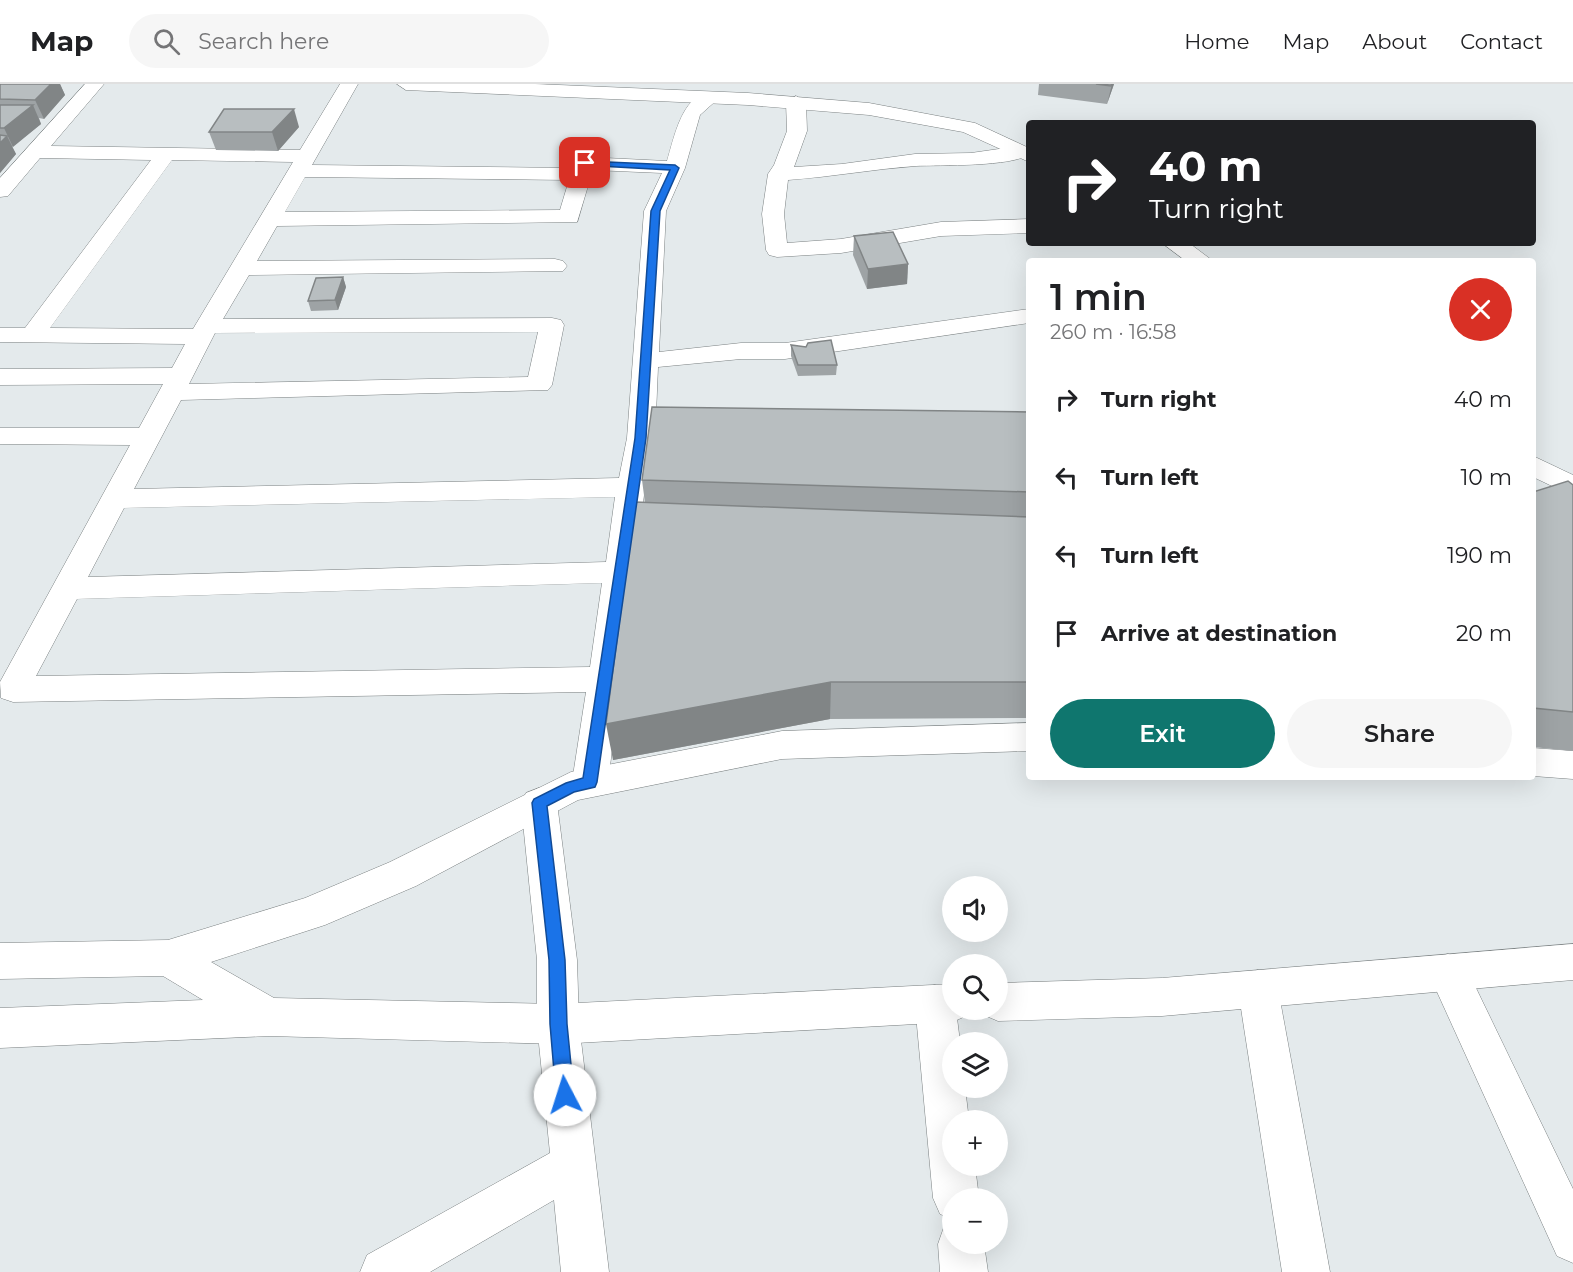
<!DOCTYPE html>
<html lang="en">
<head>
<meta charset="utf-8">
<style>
  :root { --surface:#fff; --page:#f6f6f6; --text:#202124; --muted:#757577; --line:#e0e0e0; --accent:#0f766e }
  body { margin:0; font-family:Montserrat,sans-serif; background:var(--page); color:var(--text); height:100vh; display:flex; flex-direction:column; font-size:22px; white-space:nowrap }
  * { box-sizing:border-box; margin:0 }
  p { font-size:20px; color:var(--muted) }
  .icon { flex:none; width:33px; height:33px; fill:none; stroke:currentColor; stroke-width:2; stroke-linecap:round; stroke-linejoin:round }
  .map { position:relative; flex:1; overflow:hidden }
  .sheet { position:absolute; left:1026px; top:174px; width:510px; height:522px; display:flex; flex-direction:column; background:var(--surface); border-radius:6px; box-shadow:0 6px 24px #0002 }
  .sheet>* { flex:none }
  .banner { position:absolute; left:1026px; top:36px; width:510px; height:126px; border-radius:6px; box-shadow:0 6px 24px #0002; background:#202124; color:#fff; overflow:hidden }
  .tools { position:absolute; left:942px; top:792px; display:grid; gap:12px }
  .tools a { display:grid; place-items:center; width:66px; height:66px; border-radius:50%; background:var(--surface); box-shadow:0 6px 24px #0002; font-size:30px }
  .pin { position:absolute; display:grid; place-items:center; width:51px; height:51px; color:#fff; margin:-26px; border-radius:12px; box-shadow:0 3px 9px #0006 }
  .me { position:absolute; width:66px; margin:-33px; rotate:355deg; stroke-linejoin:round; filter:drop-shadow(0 0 4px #0008) }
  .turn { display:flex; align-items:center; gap:21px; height:126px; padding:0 24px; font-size:27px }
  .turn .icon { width:78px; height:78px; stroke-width:2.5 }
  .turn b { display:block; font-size:42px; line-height:51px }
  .round { display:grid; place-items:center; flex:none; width:63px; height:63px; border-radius:32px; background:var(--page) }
  .headline { display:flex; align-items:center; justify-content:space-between; height:102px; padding:0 24px }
  h1 { font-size:36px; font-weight:600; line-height:45px }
  .cta { display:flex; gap:12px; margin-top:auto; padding:12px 24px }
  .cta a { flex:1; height:69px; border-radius:36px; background:var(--accent); color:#fff; font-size:24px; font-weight:600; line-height:69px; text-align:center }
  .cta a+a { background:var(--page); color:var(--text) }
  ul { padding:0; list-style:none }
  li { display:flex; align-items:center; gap:18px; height:78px; padding:0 24px }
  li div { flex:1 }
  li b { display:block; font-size:22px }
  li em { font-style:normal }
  header { display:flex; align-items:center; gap:36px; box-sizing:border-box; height:84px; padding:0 30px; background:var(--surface); border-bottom:2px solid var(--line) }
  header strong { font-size:28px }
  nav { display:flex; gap:33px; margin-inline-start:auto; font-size:21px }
  .search { width:420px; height:54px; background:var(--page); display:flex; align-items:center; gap:15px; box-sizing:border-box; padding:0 21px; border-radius:33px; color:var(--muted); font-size:22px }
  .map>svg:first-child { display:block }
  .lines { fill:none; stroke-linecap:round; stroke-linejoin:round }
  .minor-casing { stroke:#7b8182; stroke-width:1 }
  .tertiary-casing { stroke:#7b8182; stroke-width:1 }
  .minor { fill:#fff; fill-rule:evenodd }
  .tertiary { fill:#fff; fill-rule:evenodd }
  .wall { fill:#9ea3a5 }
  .shaded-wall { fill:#818586 }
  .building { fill:#b8bec0; stroke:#818586; stroke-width:1.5 }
  .route { fill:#1a73e8; stroke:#114b97; stroke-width:1.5 }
</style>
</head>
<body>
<header>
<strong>Map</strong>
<div class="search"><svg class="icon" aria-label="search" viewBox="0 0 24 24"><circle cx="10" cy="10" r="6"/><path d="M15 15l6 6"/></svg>Search here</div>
<nav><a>Home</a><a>Map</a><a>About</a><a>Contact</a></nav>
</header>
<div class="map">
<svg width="1573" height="1188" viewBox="0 0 1573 1188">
  <rect width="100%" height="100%" fill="#e4eaec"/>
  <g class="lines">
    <g class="minor-casing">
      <g id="minor">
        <path d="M85,0h19l-53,62 249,4 40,-66h18l-46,81 261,3 5,-9 7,-2 82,4c7,-22 16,-75 50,-67l2,4 -19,17 -15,53 -19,43 -7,141 82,-9h44l244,-34v14l-244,36h-44l-83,8 -3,71 -10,49 -37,295 -5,10 -13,4 -13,-4 -5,-10 14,-90 -573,10 -12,-4 -1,-16 130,-237 -130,-1v-16h139l24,-44 -163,1v-16l172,-1 13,-24 -185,-2v-14h25l126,-168 -111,-2 -32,38 -8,1v-19zM172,76l121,2 -100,167 -143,-1zM593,86l69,3 -18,38 -17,227 -8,40 -485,11 47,-89 367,-10 4,-5 12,-60 -3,-5 -9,-2 -329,1 26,-44 314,-4 4,-5 -4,-5 -8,-2 -298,2 20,-35 300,-4zM305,93l264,3 -9,30 -275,2zM538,248l-10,45 -339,7 26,-51zM615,413l-9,65 -518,15 36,-69zM602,499l-12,84 -554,9 41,-77z"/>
        <path d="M796,12l10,6 1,29 -13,36 48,-3 73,-10 56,-1 49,-7 7,2 2,6c-15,13 -91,11 -113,12 -43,3 -85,11 -128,14l-4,34 3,29 54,-4 100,-17 88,-3v14l-88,3 -100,17 -64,4 -8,-2 -3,-5 -4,-36 6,-40 6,-9 13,-34 -1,-29z"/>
        <path d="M539,704l13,5 5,10 20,157 2,64 30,248h-48l-7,-72 -124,72h-70l7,-17 183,-102 -13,-129v-64l-16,-157 5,-10z"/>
        <path d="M1448,870l14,5 111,230v74l-16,-7 -129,-284 6,-13z"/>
        <path d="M1258,886l14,6 6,13 52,283h-48l-44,-283 6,-13z"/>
        <path d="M935,901l14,5 3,20h4l4,32h-8v46h13l4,32h-17v46h23l4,32h-27v21l-12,-5 -7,-16 -18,-194 6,-14z"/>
        <path d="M952,1140v20h32l4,28h-48l-2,-28 6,-17z"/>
      </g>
    </g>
    <g class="tertiary-casing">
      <g id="tertiary">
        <path d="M397,0h138l213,9 121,10 106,20 54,25v14l-66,-30 -94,-17 -121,-10 -342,-15z"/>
        <path d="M1162,159h27l24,18h-27z"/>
        <path d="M1533,372l40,19v21l-40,-19z"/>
        <path d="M1029,639v28l-247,8 -204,41 -162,86 -91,39 -114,37 63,36 284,6 394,-20v26h18l-4,6 -14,6 -394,22 -289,-8 -269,12v-40l203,-8 -40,-24 -163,3v-36l168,-3 137,-42 85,-36 181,-90 211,-41z"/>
        <path d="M1533,664l40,3v28l-40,-3z"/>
        <path d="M1573,860v36l-411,36 -164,5 -14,-6 -3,-5h17v-27l164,-5z"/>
      </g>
    </g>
    <use href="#minor" class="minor"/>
    <use href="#tertiary" class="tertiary"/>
  </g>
  <g class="wall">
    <path d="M0,0h60l5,11 -21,24 -5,-1 2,6 -29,23 4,7 -16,19z"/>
    <path d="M1039,0h75l-7,20 -69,-9z"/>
    <path d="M299,43l-21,24 -62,-1 -7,-18z"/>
    <path d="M854,152l54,28 -1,20 -40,5 -14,-34z"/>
    <path d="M343,193l3,10 -8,23 -27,1 -3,-10z"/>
    <path d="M791,261l15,2 31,18 -1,10 -38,1 -7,-20z"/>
    <path d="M1029,328v306l-199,1 -217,41 32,-257 -3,-23z"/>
    <path d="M1573,401v266l-40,-4v-255z"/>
  </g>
  <g class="shaded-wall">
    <path d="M51,0h9l5,11 -21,24 -9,-19z"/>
    <path d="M1112,0h2l-7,20z"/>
    <path d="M33,21l8,19 -28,23 -9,-19z"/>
    <path d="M294,25l5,18 -21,24 -6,-19z"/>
    <path d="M7,52l9,18 -16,19v-30z"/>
    <path d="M908,180l-1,20 -40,5 1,-20z"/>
    <path d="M343,193l3,10 -8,23 -3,-10z"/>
    <path d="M831,598l-1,37 -217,41 -7,-36z"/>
  </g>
  <g class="building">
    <path d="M0,0h51l-16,16 -35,-1z"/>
    <path d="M1096,0h16l-1,2z"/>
    <path d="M0,21h33l-29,23h-4z"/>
    <path d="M224,25h70l-22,23h-63z"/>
    <path d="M0,51l7,1 -7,7z"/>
    <path d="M893,148l15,32 -40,5 -14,-33z"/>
    <path d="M343,193l-8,23 -27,1 8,-23z"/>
    <path d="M831,256l6,25h-39l-7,-20 15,2 2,-4z"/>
    <path d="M652,323l377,5v80l-387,-12z"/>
    <path d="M1568,397l5,4v227l-40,-4v-216z"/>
    <path d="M635,418l394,15v165h-198l-225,42z"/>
  </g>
  <path class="route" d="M585,77l90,4 4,3 -19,43 -14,227 -49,344 -2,5 -21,5 -27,14 18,154 2,64 7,71 -3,6 -6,3 -6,-3 -3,-6 -6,-71 -1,-64 -17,-157 2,-4 32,-16 17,-5 52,-340 16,-227 19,-41 -88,-5z"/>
</svg>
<div class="tools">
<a><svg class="icon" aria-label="sound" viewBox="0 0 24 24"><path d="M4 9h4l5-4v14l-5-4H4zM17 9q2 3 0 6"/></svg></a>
<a><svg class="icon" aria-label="search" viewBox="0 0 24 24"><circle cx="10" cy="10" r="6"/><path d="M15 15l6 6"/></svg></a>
<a><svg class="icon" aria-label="layers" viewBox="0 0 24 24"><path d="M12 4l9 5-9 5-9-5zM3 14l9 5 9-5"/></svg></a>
<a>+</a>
<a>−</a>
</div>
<div class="pin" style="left:585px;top:79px;background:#d93025"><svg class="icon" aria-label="arrive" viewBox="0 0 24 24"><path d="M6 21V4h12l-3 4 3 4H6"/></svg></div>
<svg class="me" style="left:565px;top:1011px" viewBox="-20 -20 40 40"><circle r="19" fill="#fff"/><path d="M0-13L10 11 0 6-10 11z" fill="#1a73e8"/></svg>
<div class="banner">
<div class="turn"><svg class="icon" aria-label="right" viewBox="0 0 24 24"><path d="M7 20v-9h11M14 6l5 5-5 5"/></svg><div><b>40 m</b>Turn right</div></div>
</div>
<section class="sheet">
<div class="headline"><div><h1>1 min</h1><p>260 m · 16:58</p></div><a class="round" style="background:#d93025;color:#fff"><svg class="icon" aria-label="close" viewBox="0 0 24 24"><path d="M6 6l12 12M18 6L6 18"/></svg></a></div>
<ul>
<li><svg class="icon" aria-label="right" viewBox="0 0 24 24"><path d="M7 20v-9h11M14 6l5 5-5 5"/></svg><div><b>Turn right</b></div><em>40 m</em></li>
<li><svg class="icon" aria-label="left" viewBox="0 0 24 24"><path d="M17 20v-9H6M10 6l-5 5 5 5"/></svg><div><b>Turn left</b></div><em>10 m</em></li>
<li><svg class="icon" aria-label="left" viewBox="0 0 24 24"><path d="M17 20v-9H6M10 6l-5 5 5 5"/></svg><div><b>Turn left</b></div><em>190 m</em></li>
<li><svg class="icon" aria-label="arrive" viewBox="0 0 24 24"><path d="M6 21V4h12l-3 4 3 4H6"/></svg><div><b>Arrive at destination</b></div><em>20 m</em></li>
</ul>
<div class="cta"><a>Exit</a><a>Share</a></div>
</section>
</div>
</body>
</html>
